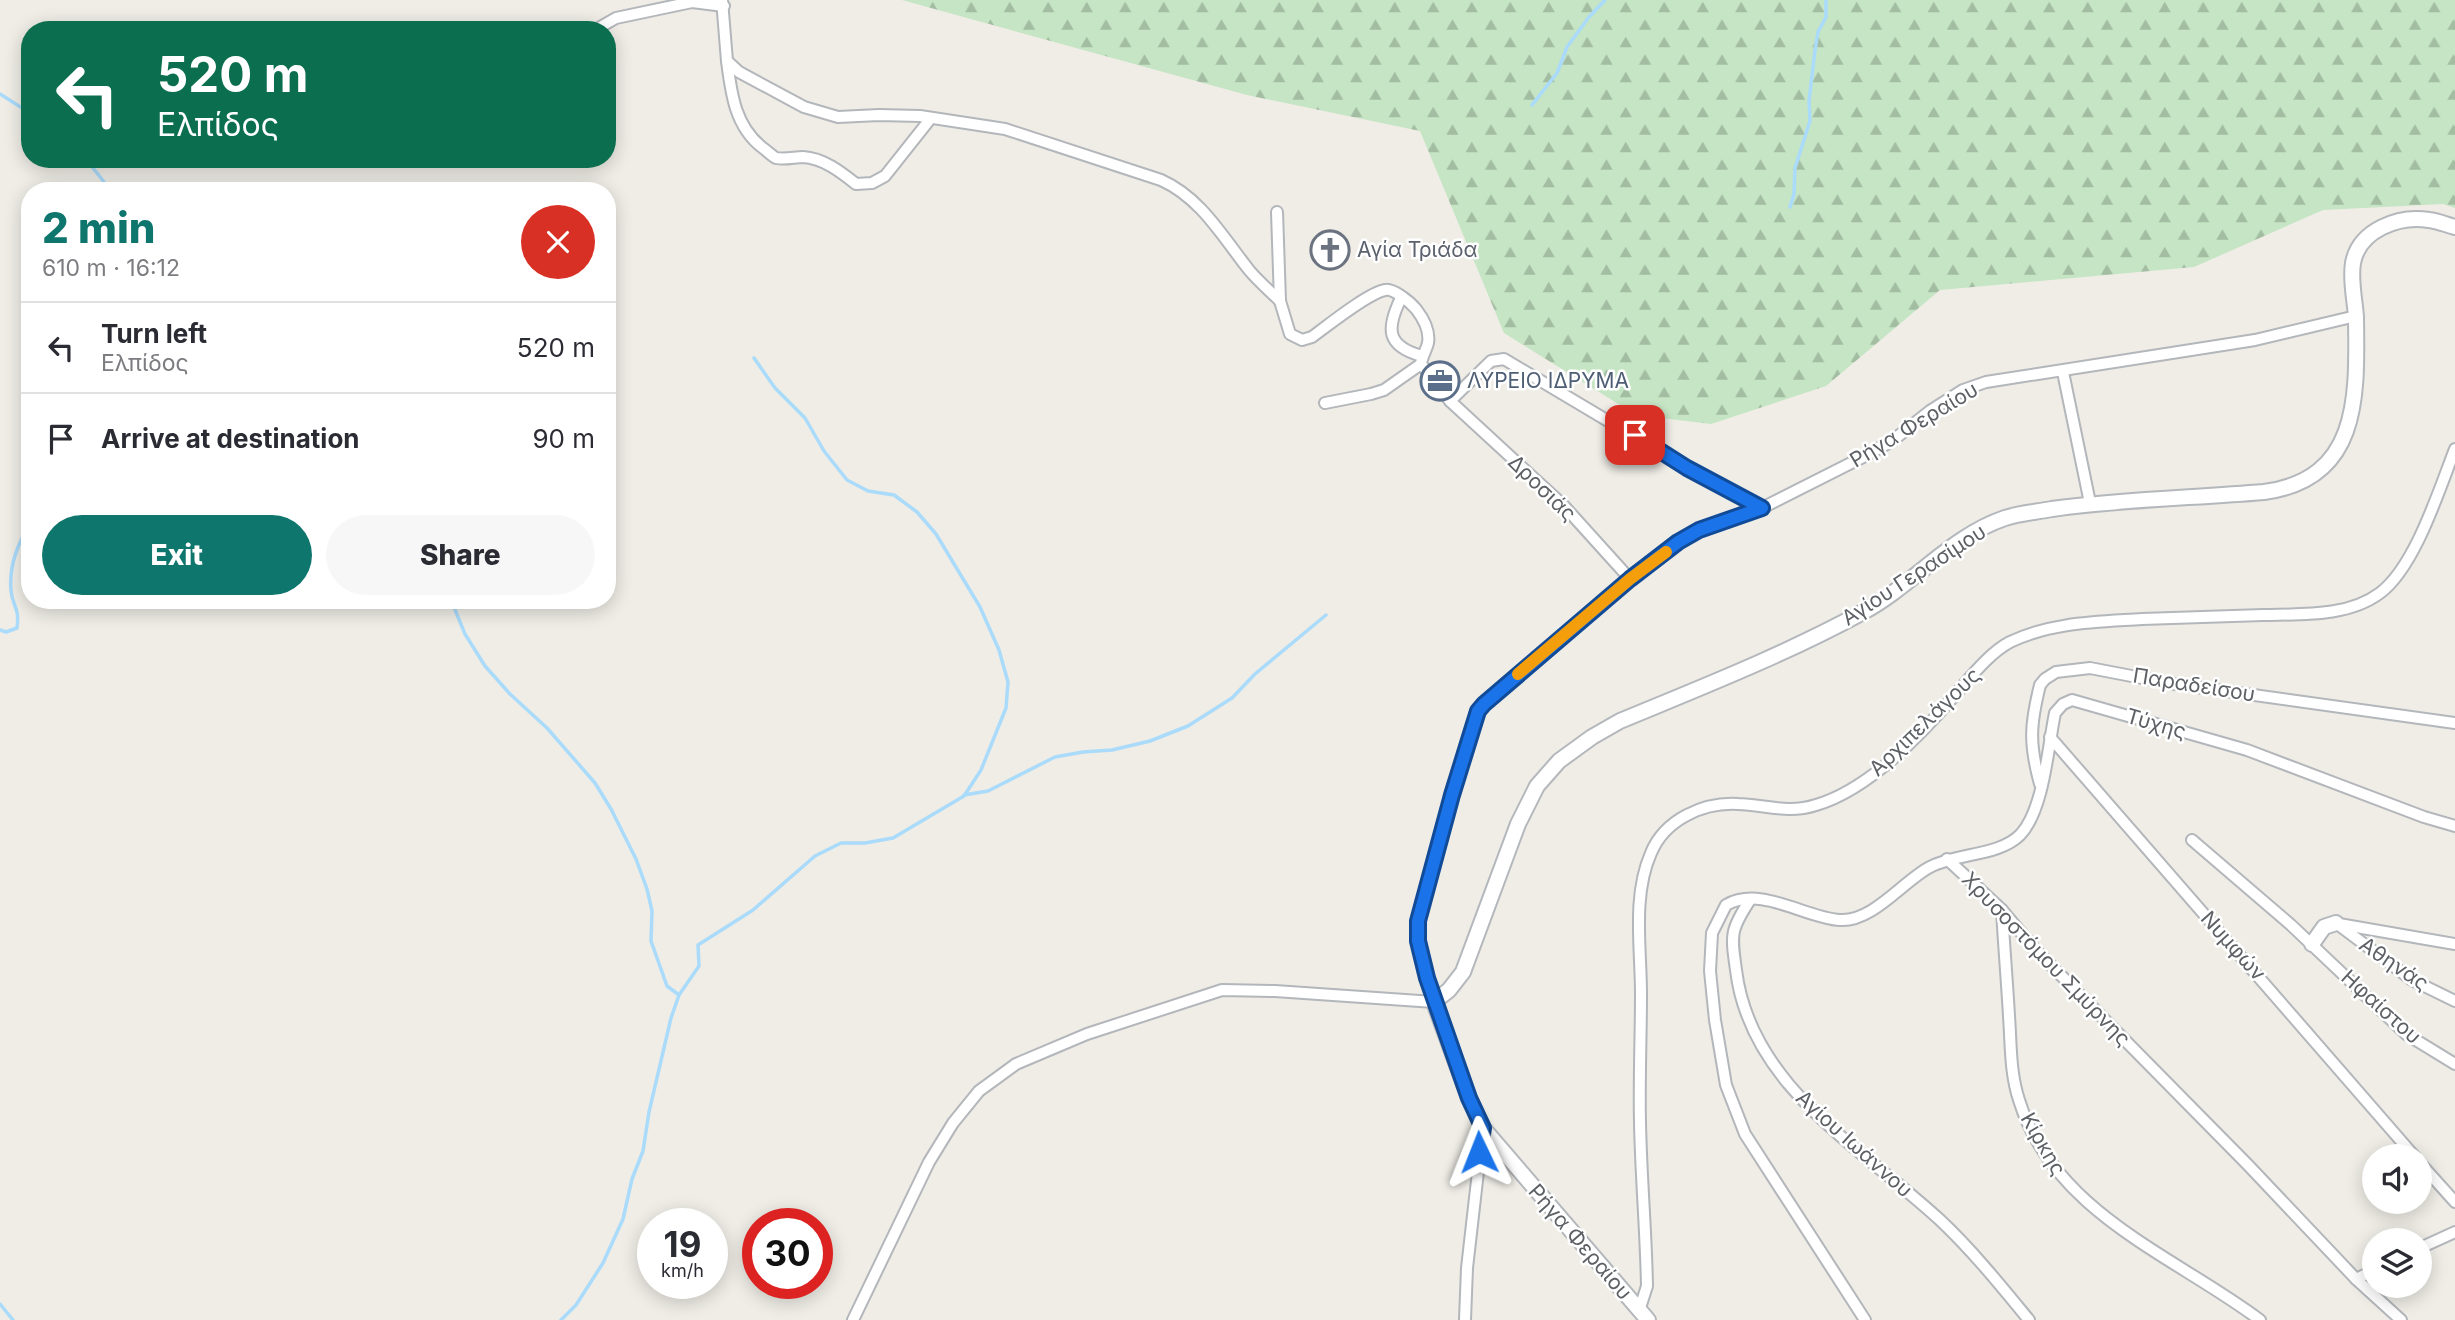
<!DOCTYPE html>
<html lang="en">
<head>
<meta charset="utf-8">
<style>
  :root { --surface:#fff; --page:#f7f7f7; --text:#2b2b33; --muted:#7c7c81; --line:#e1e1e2; --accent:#0f766e }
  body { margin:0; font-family:Inter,sans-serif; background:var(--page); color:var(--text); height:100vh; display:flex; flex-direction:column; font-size:26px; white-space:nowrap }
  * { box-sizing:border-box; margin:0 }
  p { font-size:23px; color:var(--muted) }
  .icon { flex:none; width:38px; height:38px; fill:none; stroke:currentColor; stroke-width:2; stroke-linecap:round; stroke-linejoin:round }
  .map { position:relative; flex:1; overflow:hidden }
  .details { position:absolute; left:21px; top:182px; width:595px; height:427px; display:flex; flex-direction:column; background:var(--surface); border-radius:28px; box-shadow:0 4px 18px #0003 }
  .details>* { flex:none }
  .banner { position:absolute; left:21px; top:21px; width:595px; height:147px; border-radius:28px; box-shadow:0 4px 18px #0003; background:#0b6e4f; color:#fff; overflow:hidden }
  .buttons { position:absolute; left:2362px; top:1144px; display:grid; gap:14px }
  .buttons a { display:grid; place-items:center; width:70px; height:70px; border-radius:50%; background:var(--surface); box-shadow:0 4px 18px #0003; font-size:35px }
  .speed { position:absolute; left:637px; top:1208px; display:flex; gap:14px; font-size:35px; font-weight:700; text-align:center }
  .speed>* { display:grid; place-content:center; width:91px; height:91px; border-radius:50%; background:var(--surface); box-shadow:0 4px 18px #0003; line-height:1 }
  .speed small { font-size:18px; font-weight:400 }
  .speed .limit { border:10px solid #d22; background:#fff; color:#111 }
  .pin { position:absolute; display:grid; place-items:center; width:60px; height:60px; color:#fff; margin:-30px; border-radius:14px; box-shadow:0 4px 10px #0006 }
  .me { position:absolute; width:77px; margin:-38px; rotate:358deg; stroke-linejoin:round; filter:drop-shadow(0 0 5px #0008) }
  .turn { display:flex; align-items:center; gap:24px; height:147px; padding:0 21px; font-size:32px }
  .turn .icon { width:91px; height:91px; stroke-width:2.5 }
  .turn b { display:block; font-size:49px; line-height:60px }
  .round { display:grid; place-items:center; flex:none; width:74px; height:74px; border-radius:37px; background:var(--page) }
  .summary { display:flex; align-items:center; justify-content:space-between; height:119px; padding:0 21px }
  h1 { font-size:42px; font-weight:800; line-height:52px; color:var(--accent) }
  .button { display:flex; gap:14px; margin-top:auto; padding:14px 21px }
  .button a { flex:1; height:80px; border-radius:42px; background:var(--accent); color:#fff; font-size:28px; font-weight:800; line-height:80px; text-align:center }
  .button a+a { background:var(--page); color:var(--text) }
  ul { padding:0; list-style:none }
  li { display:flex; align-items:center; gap:21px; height:91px; padding:0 21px; border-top:2px solid var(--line) }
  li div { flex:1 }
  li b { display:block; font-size:26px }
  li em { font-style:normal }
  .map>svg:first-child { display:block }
  .forest { fill:url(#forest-firs) }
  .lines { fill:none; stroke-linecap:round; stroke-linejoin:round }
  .stream { stroke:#aadbfb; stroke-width:3.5 }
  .street-casing { stroke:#b3b6ba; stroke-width:14 }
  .secondary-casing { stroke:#b4b8bc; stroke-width:18 }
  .street { stroke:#fff; stroke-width:10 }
  .secondary { stroke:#fff; stroke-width:14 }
  .route-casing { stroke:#114b97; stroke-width:18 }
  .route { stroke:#1a73e8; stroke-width:12 }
  .slow { stroke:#f59e0b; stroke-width:12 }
  .labels { text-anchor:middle; stroke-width:5; stroke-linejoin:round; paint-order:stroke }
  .worship-label { font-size:21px; fill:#5b616d; stroke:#fff; text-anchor:start }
  .service-label { font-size:21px; fill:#4e5e75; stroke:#fff; text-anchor:start }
  .street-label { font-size:21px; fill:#5d6165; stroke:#fff }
</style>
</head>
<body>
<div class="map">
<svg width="2455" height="1320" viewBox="0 0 2455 1320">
  <defs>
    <pattern id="forest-firs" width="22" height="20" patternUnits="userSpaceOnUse" patternTransform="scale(1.75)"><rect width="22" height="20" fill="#c5e5c4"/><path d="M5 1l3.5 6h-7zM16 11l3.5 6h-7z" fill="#a3bda3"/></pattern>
  </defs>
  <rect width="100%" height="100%" fill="#efede6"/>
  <path class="forest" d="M902,0h1553v208l-12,-4 -120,6 -129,57 -254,23 -114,96 -115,38 -75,-9 -132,-82 -84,-202 -173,-36z"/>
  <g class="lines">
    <g class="stream">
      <path d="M0,94l30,19"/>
      <path d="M1532,105l25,-32 10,-26 22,-30 16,-17"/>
      <path d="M86,159l25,32"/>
      <path d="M1790,207l4,-13 1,-26 15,-47 -1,-20 6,-51 3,-18 8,-15v-17"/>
      <path d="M451,600l14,34 20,32 25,28 37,34 48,55 16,26 25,50 11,30 5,22 -1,30 16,45 12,9"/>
      <path d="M0,630l6,2 11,-4c3,-22 -5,-21 -6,-38 -2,-23 7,-47 19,-66"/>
      <path d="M964,795l24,-4 67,-34 28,-5 29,-2 38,-9 38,-15 44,-28 23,-24 71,-59"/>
      <path d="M0,1304l13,16"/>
      <path d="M561,1320l15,-15 27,-42 20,-44 9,-40 11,-28 6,-39 22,-94 8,-23 20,-29 -1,-21 55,-35 62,-54 26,-13h24l28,-5 71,-42 17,-26 25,-62 2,-26 -9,-32 -19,-43 -44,-73 -19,-22 -23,-17 -26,-4 -21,-11 -23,-29 -19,-33 -30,-30 -21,-30"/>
    </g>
    <g class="street-casing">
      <g id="street">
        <path d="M722,0l5,61 12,11 65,35 34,10 41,-2 41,1 85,13 156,51c40,18 61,56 88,90 9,11 21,21 31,31"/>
        <path d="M595,30l21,-12 76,-16 32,4"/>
        <path d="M727,61c4,32 8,66 36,87 4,3 9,8 13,10 9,2 19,-1 27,-1 20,1 38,15 53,27l16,-1 13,-7 46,-58"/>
        <path d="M1277,212l3,89 10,33 12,6 10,-3c15,-11 56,-44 73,-47 8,-2 25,12 31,19 7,9 14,22 12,34 -2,8 -6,13 -7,21l29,37 114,105 66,73"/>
        <path d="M1401,298c-15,31 -15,48 21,58"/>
        <path d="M2063,372l27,131"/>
        <path d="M1450,401l41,-40 13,-2 183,109 75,40"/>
        <path d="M1325,403l46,-9 13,-4 37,-26"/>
        <path d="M2050,737l365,420"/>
        <path d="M2040,784c-11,-40 -10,-59 0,-99l5,-6 11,-7 34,-4 78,15 287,40"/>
        <path d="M2192,840l99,85 115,109 49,30"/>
        <path d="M1947,859l55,51 32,38 214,217 108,114 45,41"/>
        <path d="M1750,900c-20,30 -19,35 -14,70 14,116 126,178 204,250 32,30 61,66 89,100"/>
        <path d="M2002,910c2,36 5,71 7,106 2,28 1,57 10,84 35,113 154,155 241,220"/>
        <path d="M2336,923l76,57 43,21"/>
        <path d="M2339,924l116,20"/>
        <path d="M2420,1163l35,39"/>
        <path d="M2420,1248l35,-16"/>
        <path d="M2356,1279l19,-9"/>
        <path d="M1639,1311l8,-25c-1,-55 -6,-109 -7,-164 -1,-43 1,-86 1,-128 0,-46 -9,-98 10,-141 14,-34 53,-51 87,-49 28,1 50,10 78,1 52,-15 103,-68 138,-109 16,-18 35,-43 56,-54 42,-20 87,-20 132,-23 41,-1 81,-3 121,-4 39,-1 85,2 117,-22 35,-26 59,-103 75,-144"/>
        <path d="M853,1320l76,-158 24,-39 26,-32 37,-27 71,-30 135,-44 53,1 159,11 -16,-61v-20l34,-126 26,-84 6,-8 146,-124 48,-36 21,-13 63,-22 99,-50 31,-17 38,-30 33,-21 23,-8 269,-42 101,-24"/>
        <path d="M1465,1320l2,-52 16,-140"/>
        <path d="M1865,1320l-120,-186 -19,-49 -11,-65 -5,-49 2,-38 14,-28c35,-20 79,13 114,15 33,2 63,-39 90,-53 27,-14 69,-11 90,-32 24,-25 28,-89 35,-122l8,-9 9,-4 175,50 177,67 31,9"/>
      </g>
    </g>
    <g class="secondary-casing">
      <g id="secondary">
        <path d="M2312,944l12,-17 12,-4"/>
        <path d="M1648,1320l-165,-192 -14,-30 -35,-96 15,-12 14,-18 55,-148 19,-38 22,-25 33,-24 28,-16c82,-34 166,-67 243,-109 49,-26 88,-76 142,-94 15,-5 31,-6 47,-9 70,-10 141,-11 212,-17 97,-13 93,-97 92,-175 -1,-17 -6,-36 -3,-54 6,-33 46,-48 76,-43 9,1 18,5 26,7"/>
      </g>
    </g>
    <use href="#street" class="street"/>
    <use href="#secondary" class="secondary"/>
  </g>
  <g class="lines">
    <g class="route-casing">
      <path id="route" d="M1479,1152l4,-24 -14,-30 -42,-120 -9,-37v-20l34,-126 26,-84 6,-7 146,-125 48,-37 21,-12 63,-22 -75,-40 -52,-33"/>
    </g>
    <use href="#route" class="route"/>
    <path class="slow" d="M1518,674l112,-95 36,-27"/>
  </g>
  <defs>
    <g id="church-ring" transform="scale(2.0125)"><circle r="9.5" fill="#fff" stroke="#6b7280" stroke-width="1.5"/><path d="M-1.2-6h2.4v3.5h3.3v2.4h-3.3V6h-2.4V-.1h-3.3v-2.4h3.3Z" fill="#6b7280"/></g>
    <g id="office-ring" transform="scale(2.0125)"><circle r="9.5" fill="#fff" stroke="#5c6f8a" stroke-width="1.5"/><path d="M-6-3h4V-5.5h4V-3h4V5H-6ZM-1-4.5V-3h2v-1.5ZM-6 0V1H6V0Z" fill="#5c6f8a"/></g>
  </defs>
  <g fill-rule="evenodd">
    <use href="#church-ring" x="1330" y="250"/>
    <use href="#office-ring" x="1440" y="381"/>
  </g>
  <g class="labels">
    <g class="worship-label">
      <text x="1357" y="257">Αγία Τριάδα</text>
    </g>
    <g class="service-label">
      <text x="1467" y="388">ΛΥΡΕΙΟ ΙΔΡΥΜΑ</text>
    </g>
    <g class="street-label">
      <text transform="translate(1914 425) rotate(-31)" y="7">Ρήγα Φεραίου</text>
      <text transform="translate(1542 488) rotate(44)" y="7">Δροσιάς</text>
      <text transform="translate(1914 575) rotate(-33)" y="7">Αγίου Γερασίμου</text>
      <text transform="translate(2194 685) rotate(9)" y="7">Παραδείσου</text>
      <text transform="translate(1925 722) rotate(-44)" y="7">Αρχιπελάγους</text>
      <text transform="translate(2156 724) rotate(16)" y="7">Τύχης</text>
      <text transform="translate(2233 946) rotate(48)" y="7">Νυμφών</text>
      <text transform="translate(2046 959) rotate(46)" y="7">Χρυσοστόμου Σμύρνης</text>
      <text transform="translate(2394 964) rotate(34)" y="7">Αθηνάς</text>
      <text transform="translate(2381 1007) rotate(42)" y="7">Ηφαίστου</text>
      <text transform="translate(1854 1144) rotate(42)" y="7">Αγίου Ιωάννου</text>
      <text transform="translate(2043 1144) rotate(60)" y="7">Κίρκης</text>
      <text transform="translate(1580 1242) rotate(49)" y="7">Ρήγα Φεραίου</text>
    </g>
  </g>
</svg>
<div class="buttons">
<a><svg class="icon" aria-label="sound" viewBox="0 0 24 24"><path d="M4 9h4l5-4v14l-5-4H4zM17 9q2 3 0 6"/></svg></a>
<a><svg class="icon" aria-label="layers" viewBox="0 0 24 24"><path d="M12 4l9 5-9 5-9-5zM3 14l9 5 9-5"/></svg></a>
</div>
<div class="speed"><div>19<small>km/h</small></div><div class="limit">30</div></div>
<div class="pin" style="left:1635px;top:435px;background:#d93025"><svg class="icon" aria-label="arrive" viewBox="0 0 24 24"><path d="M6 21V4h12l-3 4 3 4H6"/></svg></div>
<svg class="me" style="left:1479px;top:1152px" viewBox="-20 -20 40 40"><path d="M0-17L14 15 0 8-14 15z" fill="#1a73e8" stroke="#fff" stroke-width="4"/></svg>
<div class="banner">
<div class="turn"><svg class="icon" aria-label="left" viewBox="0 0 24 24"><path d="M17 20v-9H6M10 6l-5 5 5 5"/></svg><div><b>520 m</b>Ελπίδος</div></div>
</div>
<section class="details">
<div class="summary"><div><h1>2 min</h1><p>610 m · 16:12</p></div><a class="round" style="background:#d93025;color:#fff"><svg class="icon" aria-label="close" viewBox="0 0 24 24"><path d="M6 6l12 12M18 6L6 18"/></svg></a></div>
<ul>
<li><svg class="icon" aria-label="left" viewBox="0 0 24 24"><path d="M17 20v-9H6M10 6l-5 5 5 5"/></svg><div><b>Turn left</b><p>Ελπίδος</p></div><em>520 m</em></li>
<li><svg class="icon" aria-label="arrive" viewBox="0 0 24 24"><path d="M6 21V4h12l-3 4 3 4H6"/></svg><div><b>Arrive at destination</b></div><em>90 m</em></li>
</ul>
<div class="button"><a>Exit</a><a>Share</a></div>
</section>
</div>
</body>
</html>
